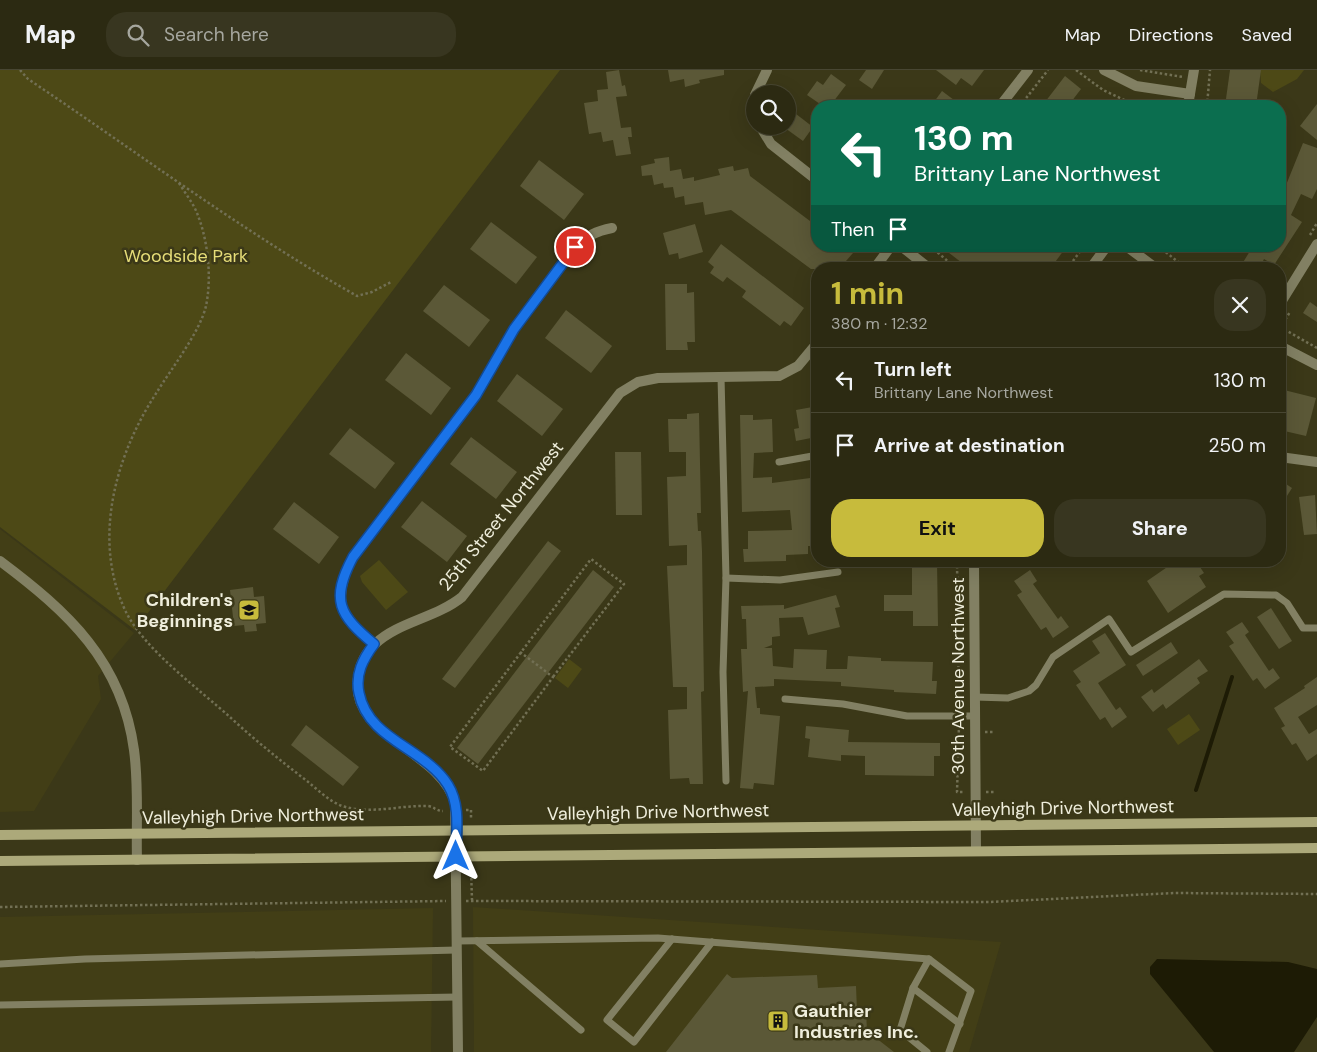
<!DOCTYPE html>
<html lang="en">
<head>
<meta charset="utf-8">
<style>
  :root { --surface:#2c2a12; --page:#383620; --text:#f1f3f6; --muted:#a6a79f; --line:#484632; --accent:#c7bb3c }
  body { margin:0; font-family:"DM Sans",sans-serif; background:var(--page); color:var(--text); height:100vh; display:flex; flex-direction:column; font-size:19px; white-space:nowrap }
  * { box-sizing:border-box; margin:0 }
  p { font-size:16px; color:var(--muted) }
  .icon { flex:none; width:28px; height:28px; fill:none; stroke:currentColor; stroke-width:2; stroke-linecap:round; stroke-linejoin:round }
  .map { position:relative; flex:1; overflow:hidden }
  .panel { position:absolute; left:811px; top:192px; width:475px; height:305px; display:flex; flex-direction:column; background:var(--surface); border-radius:20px; box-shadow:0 5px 20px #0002,0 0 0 1px var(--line) }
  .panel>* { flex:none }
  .top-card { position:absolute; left:811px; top:30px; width:475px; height:152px; border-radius:20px; box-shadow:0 5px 20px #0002,0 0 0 1px var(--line); background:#0b6e4f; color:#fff; overflow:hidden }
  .controls { position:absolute; left:746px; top:15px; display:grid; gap:10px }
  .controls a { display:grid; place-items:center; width:50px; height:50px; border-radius:50%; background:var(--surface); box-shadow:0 5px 20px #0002,0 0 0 1px var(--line); font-size:25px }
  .pin { position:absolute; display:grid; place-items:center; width:42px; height:42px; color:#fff; margin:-21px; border:2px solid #fff; border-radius:50%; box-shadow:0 1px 5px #0007 }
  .me { position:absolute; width:55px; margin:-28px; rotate:0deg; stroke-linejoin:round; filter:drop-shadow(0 0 4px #0008) }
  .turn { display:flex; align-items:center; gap:18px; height:105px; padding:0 20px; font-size:22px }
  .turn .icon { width:65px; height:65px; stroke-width:2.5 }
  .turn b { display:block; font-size:35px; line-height:42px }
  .then { display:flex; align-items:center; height:48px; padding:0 20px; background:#0003; gap:10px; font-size:19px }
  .round { display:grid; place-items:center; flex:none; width:52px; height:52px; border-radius:20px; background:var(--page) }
  .overview { display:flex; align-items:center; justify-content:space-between; height:85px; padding:0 20px }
  h1 { font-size:30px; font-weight:700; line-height:38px; color:var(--accent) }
  .button { display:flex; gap:10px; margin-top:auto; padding:10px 20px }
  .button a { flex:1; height:58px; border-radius:20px; background:var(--accent); color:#111; font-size:20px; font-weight:700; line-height:58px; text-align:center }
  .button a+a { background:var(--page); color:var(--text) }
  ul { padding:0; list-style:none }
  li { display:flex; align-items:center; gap:15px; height:65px; padding:0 20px; border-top:1px solid var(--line) }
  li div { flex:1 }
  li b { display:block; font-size:19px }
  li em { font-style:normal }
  header { display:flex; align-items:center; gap:30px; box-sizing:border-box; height:70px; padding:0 25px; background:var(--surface); border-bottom:1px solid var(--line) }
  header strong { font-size:24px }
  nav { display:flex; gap:28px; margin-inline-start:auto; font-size:18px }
  .search { width:350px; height:45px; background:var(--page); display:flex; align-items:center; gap:12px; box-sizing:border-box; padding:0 18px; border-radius:20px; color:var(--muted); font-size:19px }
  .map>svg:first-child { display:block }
  .built { fill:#423e16 }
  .green { fill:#4d4916 }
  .water { fill:#1d1b05 }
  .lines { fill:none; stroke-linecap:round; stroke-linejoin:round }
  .stream { stroke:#1d1b05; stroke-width:4 }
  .building { fill:#5b5837 }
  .path { stroke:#727054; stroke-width:2.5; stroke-dasharray:2.5 2.5; stroke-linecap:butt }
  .lane { stroke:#828063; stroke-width:7 }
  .street { stroke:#828063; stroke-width:10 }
  .secondary { stroke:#aca97a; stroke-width:10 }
  .route-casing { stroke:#114b97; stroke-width:12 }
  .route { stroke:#1a73e8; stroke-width:9 }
  .labels { text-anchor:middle; stroke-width:5; stroke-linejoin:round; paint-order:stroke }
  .park-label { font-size:18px; fill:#e6dd78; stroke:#3b3818 }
  .street-label { font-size:18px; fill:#efeedc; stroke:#3b3818 }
  .poi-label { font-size:18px; font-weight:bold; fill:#efeedc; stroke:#3b3818; text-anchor:end }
</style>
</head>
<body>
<header>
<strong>Map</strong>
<div class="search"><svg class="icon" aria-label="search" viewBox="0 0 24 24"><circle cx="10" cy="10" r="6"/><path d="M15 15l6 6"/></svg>Search here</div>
<nav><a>Map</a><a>Directions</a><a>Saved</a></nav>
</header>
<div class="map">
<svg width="1317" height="982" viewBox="0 0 1317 982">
  <rect width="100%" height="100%" fill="#3b3818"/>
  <g class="built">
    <path d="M0,459l134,104 -36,43 3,23 -67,112 -34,1z"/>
    <path d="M473,837l528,35 -32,110h-495z"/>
    <path d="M433,838l-2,144h-431v-135z"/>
  </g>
  <g class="green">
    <path d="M0,0h560l-425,560 -135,-103z"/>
    <path d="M1260,0h44l-7,9 -24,13 -12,-9z"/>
    <path d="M379,490l29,32 -22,18 -24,-28 -2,-6z"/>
    <path d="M569,589l13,10 -14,19 -13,-10z"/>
    <path d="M1189,644l11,16 -22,15 -11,-16z"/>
  </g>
  <path class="water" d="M1157,889l131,3 29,7v48l-23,35h-80l-64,-78v-7z"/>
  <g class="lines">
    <path class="stream" d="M1196,720l36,-113"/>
  </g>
  <g class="building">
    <path d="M619,0l3,16 3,-1 2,11 -11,1 5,31 10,-1 1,10h-4l3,17 -15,2 -3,-16 -10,2 -2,-10 -12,2 -5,-31 14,-2 -1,-11 11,-1 -2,-17z"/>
    <path d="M668,0h56v5l-25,5 1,3 -15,4 -1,-8 -14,3z"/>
    <path d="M866,0h18l-12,19 -13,-9z"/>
    <path d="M936,0h48l-12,16 -11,-8 -5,7z"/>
    <path d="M1230,0h31l-5,36h-31z"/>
    <path d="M831,4l15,11 -16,21h-7l-16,-11 10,-14 6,4z"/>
    <path d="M1065,6l16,13 -13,17h-26z"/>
    <path d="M942,21l12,9 -4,6h-19z"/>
    <path d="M1317,34v36l-17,-14z"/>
    <path d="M796,44l17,13 -10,14 -18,-13z"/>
    <path d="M1303,73l14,5v41l-5,10 -11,-5 -10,21 11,7 -28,43 -10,-6 -5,10h-20l14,-23h27v-46z"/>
    <path d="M669,87l1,14 11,-2 2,10 11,-2v4l26,-6 -2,-6 15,-3 1,5 14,-3 2,8 68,51v19h25l10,7 -14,16h-28l-80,-59 -26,5 -2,-13 -18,3 -1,-9 -9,2 -2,-11 -9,1 -1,-5 -9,2 -2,-10 -10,1 -1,-10 14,-3 -1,-4z"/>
    <path d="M539,90l45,34 -20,26 -44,-34z"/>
    <path d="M491,152l46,35 -21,27 -46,-35z"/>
    <path d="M695,154l8,28 -24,7 -1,-6 -9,2 -6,-22z"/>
    <path d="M721,174l83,64 -13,18 -7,-5 -4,5 -38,-29 4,-6 -19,-14 -4,5 -13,-9 4,-6 -6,-5z"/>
    <path d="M940,176h127l-17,23h-80z"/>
    <path d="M665,214h22v9l7,-1 1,50h-8l1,8h-22z"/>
    <path d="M444,215l46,35 -21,27 -46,-36z"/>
    <path d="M1310,232l7,5v15l-14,-9z"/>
    <path d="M566,240l46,36 -21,27 -46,-35z"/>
    <path d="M406,283l45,35 -20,27 -46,-35z"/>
    <path d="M517,304l46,35 -21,27 -45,-35z"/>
    <path d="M1280,319l36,9 -10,38 -26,-6z"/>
    <path d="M818,336v23l-8,1 1,8 -15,3 -2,-12 5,-1 -3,-18z"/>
    <path d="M699,343l2,100h-4l1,18h3l1,20 2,140 -3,1 2,92h-13l-1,-6 -19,1 -2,-69 19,-1v-22h-14l-6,-121 20,-1v-20l-18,1 -2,-69 19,-1v-24h-17l-1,-33h19v-5z"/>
    <path d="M740,345h13v5l19,-1 1,33 -19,1 -1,25 19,-1v6l46,-6v69h-10v8l-22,1v6l-42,1 -1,-13h5v-18l44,-1 -2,-20 -48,2z"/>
    <path d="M350,358l45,35 -20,26 -46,-35z"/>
    <path d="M471,367l46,35 -21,27 -46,-35z"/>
    <path d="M615,382h26l1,63h-26z"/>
    <path d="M1280,410l12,8 -12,19z"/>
    <path d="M1315,425l2,39 -13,1 -5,-38z"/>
    <path d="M422,431l45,35 -20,26 -46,-35z"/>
    <path d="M294,432l45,35 -20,27 -46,-35z"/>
    <path d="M548,471l13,10 -106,137 -13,-9z"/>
    <path d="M912,491h25l1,65h-25v-15h-29v-16h28z"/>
    <path d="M1176,491h20l8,12 -5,3 7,11 -38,26 -21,-32z"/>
    <path d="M593,500l21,17 -136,177 -21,-16z"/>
    <path d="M1030,500l7,11 -4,3 25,35 3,-3 8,11 -16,11 -7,-11 -5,3 -24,-35 5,-3 -8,-11z"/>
    <path d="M253,517l1,10 10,-1 2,27 -10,1 1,7 -12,1 -1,-7 -10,1 -4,-36z"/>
    <path d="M836,525l4,12 -5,1 5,19 -32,8 -5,-18 -24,1 1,18 -8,1v8l-8,3h8l1,18 20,2 1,-19 33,1 -1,19h21l1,-13 33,2v3l52,1 -1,19h5l-1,13 -42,-2v-2l-53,-4v-4l-25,-1 -42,-2v7l-19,1 2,21h3v6l20,2 -6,69 -20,-2 -1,6 -13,-1 8,-97 -5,1 -2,-43h6l-1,-30h-4l-1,-13 43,-1v4z"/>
    <path d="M1271,538l21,33 -13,8 -22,-32z"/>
    <path d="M1242,552l7,10 -4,3 24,36 4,-3 7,10 -15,11 -8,-11 -4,3 -24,-35 5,-3 -8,-11z"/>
    <path d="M1105,563l21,32 -28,18 18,27 4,-3 7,10 -15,11 -7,-11 -5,3 -24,-35 5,-3 -8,-11 27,-18 -8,-12z"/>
    <path d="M1171,572l7,11 -35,23 -7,-11z"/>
    <path d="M1199,589l9,12 -11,7 3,5 -34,26 -3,-5 -10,8 -12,-15 11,-8 2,4z"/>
    <path d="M1317,607v28l-19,12 11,17 8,-5v25l-10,7 -11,-18 -4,2 -11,-17 4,-2 -11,-18 31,-20 -1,-2z"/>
    <path d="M306,655l53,42 -16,19 -52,-41z"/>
    <path d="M806,656l43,4 -1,12 92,1v13h-6v20l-69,-1v-19l-24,-1v6l-33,-4 2,-18 -5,-1z"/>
    <path d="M727,904l5,4 85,-3 1,13 38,-2 1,25 9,-1 1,21 27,21h-228z"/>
  </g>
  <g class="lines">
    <g class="path">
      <path d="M20,0l8,9c109,73 214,152 329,217l15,-4 19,-10"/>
      <path d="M1076,0l27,20 34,16"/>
      <path d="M1140,0l43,7"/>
      <path d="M1020,36l28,-36"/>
      <path d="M1207,36l3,-36"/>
      <path d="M179,113c6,10 14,20 18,30 11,27 15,64 9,93 -6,26 -35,63 -49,86 -41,62 -66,148 -31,220 19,38 73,77 105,106 25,23 50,43 76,63 11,9 22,20 35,25 28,9 57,-1 86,0 6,1 9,5 15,5"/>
      <path d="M1310,165l7,-12"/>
      <path d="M930,176l27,23"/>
      <path d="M1158,176l29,23"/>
      <path d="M1067,199l17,-23"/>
      <path d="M1280,257l37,21"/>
      <path d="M1280,258l10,-16"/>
      <path d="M957,491l2,146"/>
      <path d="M520,582l33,25 -70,94 -33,-24 141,-188 33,25 -71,93"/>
      <path d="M959,655l-2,67h8"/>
      <path d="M985,662h10"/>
      <path d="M986,722h9"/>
      <path d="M466,740h5v10"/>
      <path d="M471,798l1,32"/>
      <path d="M466,831l524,1 184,-9 143,1"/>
      <path d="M0,837l446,-6"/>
    </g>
    <g class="lane">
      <path d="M721,307l5,201 -3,94 3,109"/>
      <path d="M779,392l39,-7"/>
      <path d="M726,508l54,2 58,-8"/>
      <path d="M975,627l33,1 21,-7 7,-6 17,-28 56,-38 22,33 93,-58 52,1 11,8 16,25h14"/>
      <path d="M785,629l58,5 64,12h68"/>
      <path d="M672,869l-65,81 27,22 78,-100"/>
      <path d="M457,871l201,-3 271,21 42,32 -22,61"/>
      <path d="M477,871l104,89"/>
      <path d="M0,894l85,-5 372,-9"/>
      <path d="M913,918l47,36"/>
      <path d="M0,935l458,-8"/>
      <path d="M927,982l-27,-22 13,-42 16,-29"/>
    </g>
    <g class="street">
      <path d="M1104,0l32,16 54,8"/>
      <path d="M1000,36l28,-36"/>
      <path d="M1188,36l6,-36"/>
      <path d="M755,45v-20l12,-25"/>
      <path d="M760,56l11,18 47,37"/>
      <path d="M901,176l29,23"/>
      <path d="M1126,176l31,23"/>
      <path d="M874,199l17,-23"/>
      <path d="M1090,199l17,-23"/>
      <path d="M1280,234l37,-60"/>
      <path d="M1280,276l37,19"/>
      <path d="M1280,387l37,5"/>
      <path d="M0,491c68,51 122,100 134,189 5,36 2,74 3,110"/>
      <path d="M974,491l2,290"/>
      <path d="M374,574c-35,-29 -43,-44 -21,-87l123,-162 38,-66 61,-82c12,-11 21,-16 37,-19"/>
      <path d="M458,982l-3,-249c-15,-54 -106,-65 -97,-126 2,-13 8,-25 17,-33 23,-22 61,-26 87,-47l158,-204 18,-11 20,-4 121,-2 19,-10 20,-24"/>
    </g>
    <g class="secondary">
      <path d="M0,765l1317,-13"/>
      <path d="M0,791l1317,-13"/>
    </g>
  </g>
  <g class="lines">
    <g class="route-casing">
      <path id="route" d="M456,786c0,-23 5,-50 -8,-71 -23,-37 -80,-45 -89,-92 -4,-19 4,-34 15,-49 -35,-29 -44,-44 -21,-87l123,-162 38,-66 61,-82"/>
    </g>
    <use href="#route" class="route"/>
  </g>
  <defs>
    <g id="school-square" transform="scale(1.125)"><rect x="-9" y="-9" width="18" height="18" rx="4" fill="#c7bb3c" stroke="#3b3818"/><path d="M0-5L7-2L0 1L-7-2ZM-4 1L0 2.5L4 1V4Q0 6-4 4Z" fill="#111"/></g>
    <g id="building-square" transform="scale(1.125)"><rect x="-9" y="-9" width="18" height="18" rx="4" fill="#c7bb3c" stroke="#3b3818"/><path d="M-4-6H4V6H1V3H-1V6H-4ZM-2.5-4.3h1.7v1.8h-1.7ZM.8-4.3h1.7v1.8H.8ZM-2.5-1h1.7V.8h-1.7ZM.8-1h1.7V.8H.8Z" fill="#111"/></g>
  </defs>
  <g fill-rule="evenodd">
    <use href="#school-square" x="249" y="540"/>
    <use href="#building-square" x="778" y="951"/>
  </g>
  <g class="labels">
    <g class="park-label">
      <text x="186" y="192">Woodside Park</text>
    </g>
    <g class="street-label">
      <text transform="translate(501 446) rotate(-51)" y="6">25th Street Northwest</text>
      <text transform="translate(958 606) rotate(-90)" y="6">30th Avenue Northwest</text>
      <text transform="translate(1063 738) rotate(-1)" y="6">Valleyhigh Drive Northwest</text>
      <text transform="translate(658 742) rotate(-1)" y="6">Valleyhigh Drive Northwest</text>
      <text transform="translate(253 746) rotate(-1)" y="6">Valleyhigh Drive Northwest</text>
    </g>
    <g class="poi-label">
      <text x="233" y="536">Children's<tspan x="233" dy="21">Beginnings</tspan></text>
      <text x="794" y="947" text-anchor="start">Gauthier<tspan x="794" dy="21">Industries Inc.</tspan></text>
    </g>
  </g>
</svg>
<div class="controls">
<a><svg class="icon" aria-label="search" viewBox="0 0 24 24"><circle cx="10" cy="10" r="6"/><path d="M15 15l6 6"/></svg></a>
</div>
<div class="pin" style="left:575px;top:177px;background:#d93025"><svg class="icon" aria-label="arrive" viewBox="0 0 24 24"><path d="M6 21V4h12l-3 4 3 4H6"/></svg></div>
<svg class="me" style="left:456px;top:786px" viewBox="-20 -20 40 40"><path d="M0-17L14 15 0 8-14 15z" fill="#1a73e8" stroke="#fff" stroke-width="4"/></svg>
<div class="top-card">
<div class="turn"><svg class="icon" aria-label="left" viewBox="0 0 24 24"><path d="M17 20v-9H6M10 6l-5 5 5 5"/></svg><div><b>130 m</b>Brittany Lane Northwest</div></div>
<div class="then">Then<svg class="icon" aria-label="arrive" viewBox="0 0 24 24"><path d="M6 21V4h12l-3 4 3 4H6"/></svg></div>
</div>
<section class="panel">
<div class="overview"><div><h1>1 min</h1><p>380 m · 12:32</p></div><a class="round"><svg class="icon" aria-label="close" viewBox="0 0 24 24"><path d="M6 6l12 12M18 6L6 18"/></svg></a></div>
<ul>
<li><svg class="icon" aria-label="left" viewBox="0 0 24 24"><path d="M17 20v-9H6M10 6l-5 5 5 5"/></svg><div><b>Turn left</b><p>Brittany Lane Northwest</p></div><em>130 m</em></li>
<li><svg class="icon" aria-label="arrive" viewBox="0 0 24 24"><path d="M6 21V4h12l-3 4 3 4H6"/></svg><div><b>Arrive at destination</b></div><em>250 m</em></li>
</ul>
<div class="button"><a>Exit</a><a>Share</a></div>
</section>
</div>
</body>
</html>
